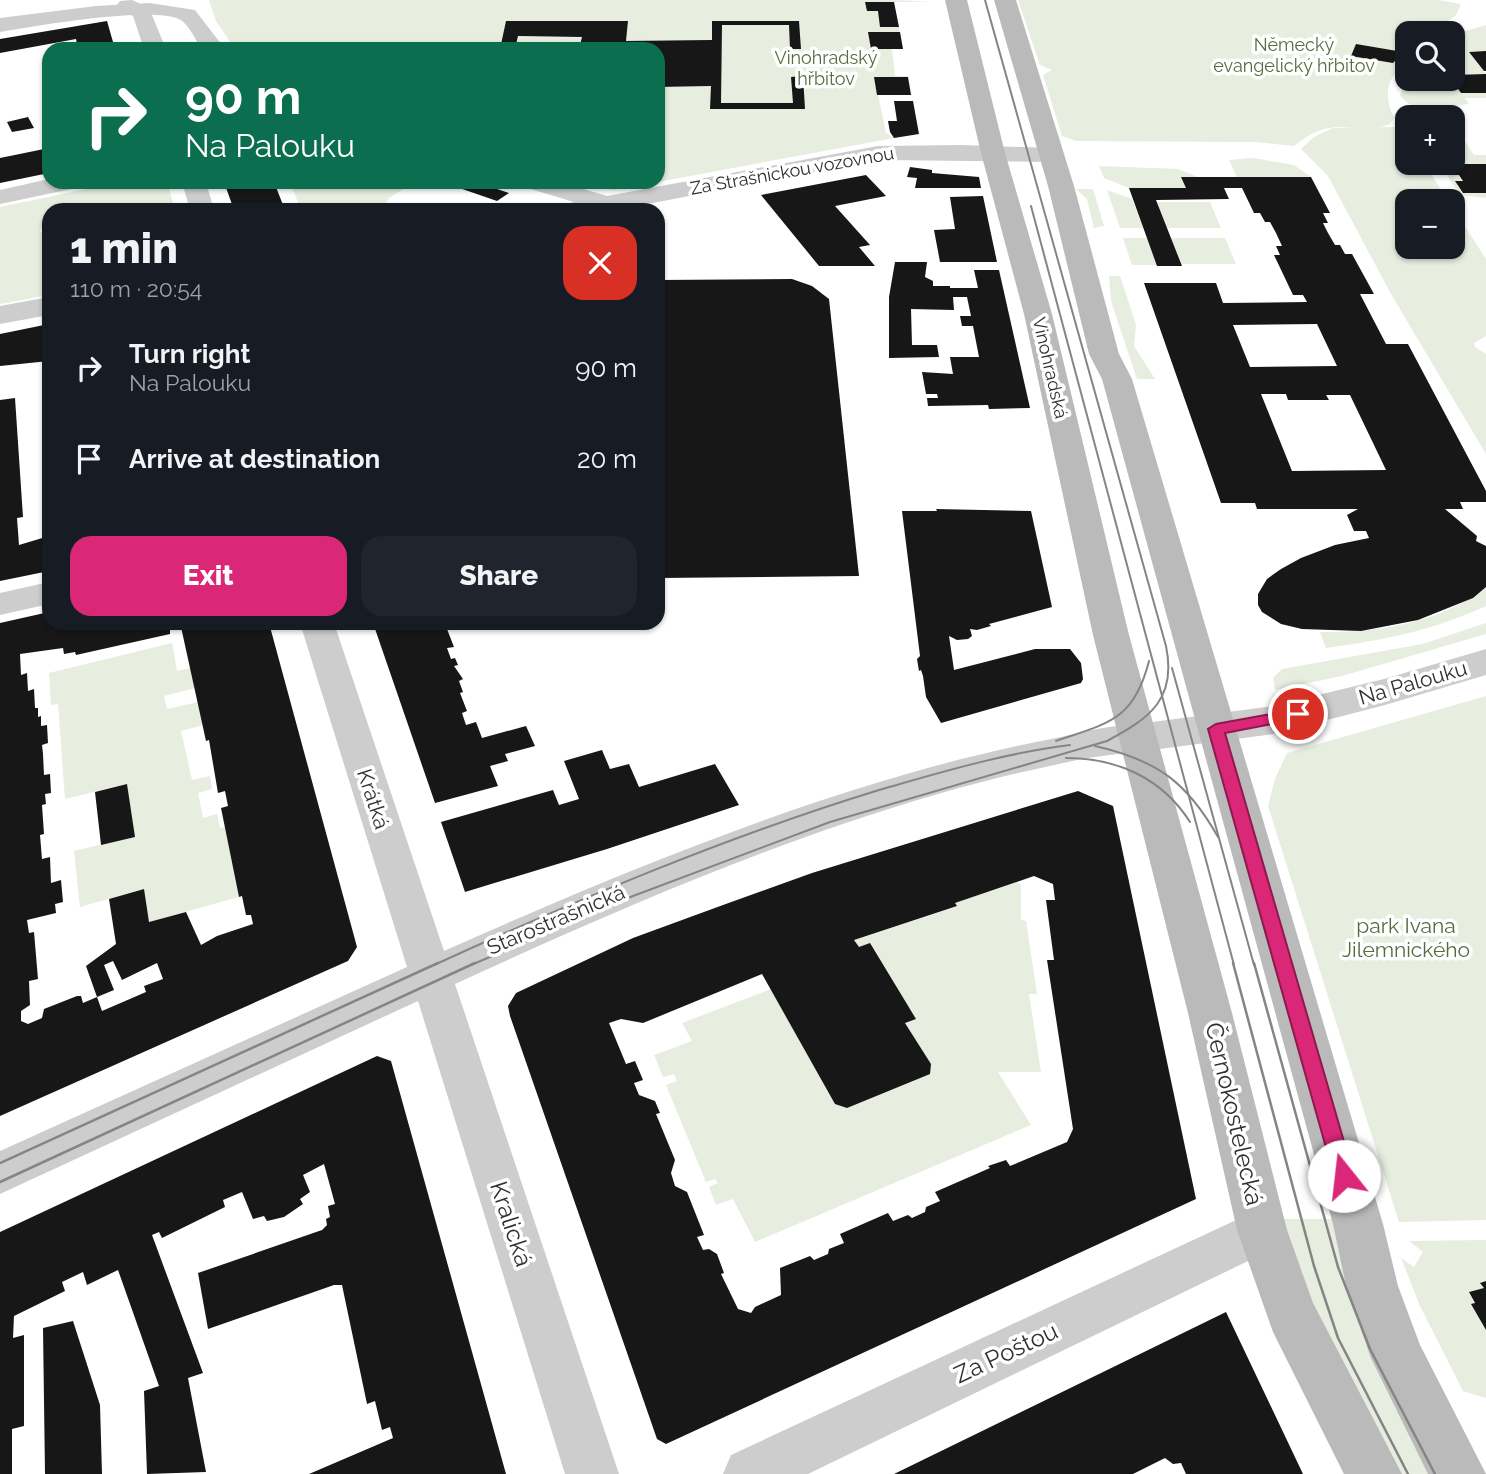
<!DOCTYPE html>
<html lang="en">
<head>
<meta charset="utf-8">
<style>
  :root { --surface:#171b24; --page:#20242c; --text:#f1f3f6; --muted:#9ea1a6; --accent:#db2777 }
  body { margin:0; font-family:Raleway,sans-serif; background:var(--page); color:var(--text); height:100vh; display:flex; flex-direction:column; font-size:26px; white-space:nowrap }
  * { box-sizing:border-box; margin:0 }
  p { font-size:23px; color:var(--muted) }
  .icon { flex:none; width:38px; height:38px; fill:none; stroke:currentColor; stroke-width:2; stroke-linecap:round; stroke-linejoin:round }
  .map { position:relative; flex:1; overflow:hidden }
  .panel { position:absolute; left:42px; top:203px; width:623px; height:427px; display:flex; flex-direction:column; background:var(--surface); border-radius:21px; box-shadow:0 2px 5px #0004 }
  .panel>* { flex:none }
  .hud { position:absolute; left:42px; top:42px; width:623px; height:147px; border-radius:21px; box-shadow:0 2px 5px #0004; background:#0b6e4f; color:#fff; overflow:hidden }
  .buttons { position:absolute; left:1395px; top:21px; display:grid; gap:14px }
  .buttons a { display:grid; place-items:center; width:70px; height:70px; border-radius:14px; background:var(--surface); box-shadow:0 2px 5px #0004; font-size:35px }
  .pin { position:absolute; display:grid; place-items:center; width:60px; height:60px; color:#fff; margin:-30px; border:4px solid #fff; border-radius:50%; box-shadow:0 2px 7px #0007 }
  .me { position:absolute; width:77px; margin:-38px; rotate:344deg; stroke-linejoin:round; filter:drop-shadow(0 0 5px #0008) }
  .turn { display:flex; align-items:center; gap:24px; height:147px; padding:0 28px; font-size:32px }
  .turn .icon { width:91px; height:91px; stroke-width:2.5 }
  .turn b { display:block; font-size:49px; line-height:60px }
  .round { display:grid; place-items:center; flex:none; width:74px; height:74px; border-radius:21px; background:var(--page) }
  .summary { display:flex; align-items:center; justify-content:space-between; height:119px; padding:0 28px }
  h1 { font-size:42px; font-weight:800; line-height:52px }
  .button { display:flex; gap:14px; margin-top:auto; padding:14px 28px }
  .button a { flex:1; height:80px; border-radius:21px; background:var(--accent); color:#fff; font-size:28px; font-weight:800; line-height:80px; text-align:center }
  .button a+a { background:var(--page); color:var(--text) }
  ul { padding:0; list-style:none }
  li { display:flex; align-items:center; gap:21px; height:91px; padding:0 28px }
  li div { flex:1 }
  li b { display:block; font-size:26px }
  li em { font-style:normal }
  .map>svg:first-child { display:block }
  .green { fill:#e7eddf; fill-rule:evenodd }
  .building { fill:#171717; fill-rule:evenodd }
  .lines { fill:none; stroke-linecap:round; stroke-linejoin:round }
  .minor { fill:#cdcdcd; fill-rule:evenodd }
  .tertiary { fill:#cdcdcd; fill-rule:evenodd }
  .secondary { fill:#bababa; fill-rule:evenodd }
  .tram-far1 { stroke:#858585; stroke-width:2 }
  .tram { stroke:#858585; stroke-width:2.5 }
  .route { fill:#db2777; stroke:#8e194d; stroke-width:2 }
  .labels { text-anchor:middle; stroke-width:7; stroke-linejoin:round; paint-order:stroke }
  .far-park-label { font-size:18px; fill:#566c3e; stroke:#fff }
  .far-street-label { font-size:18px; fill:#303030; stroke:#fff }
  .street-label { font-size:21px; fill:#303030; stroke:#fff }
  .park-label { font-size:21px; fill:#566c3e; stroke:#fff }
  .near-street-label { font-size:24px; fill:#303030; stroke:#fff }
</style>
</head>
<body>
<div class="map">
<svg width="1486" height="1474" viewBox="0 0 1486 1474">
  <rect width="100%" height="100%" fill="#fff"/>
  <g class="green">
    <path d="M209,0h685l37,2h-37l9,47h-11l3,27h13l4,19h-34l8,38 8,5 -258,48 -23,4 -36,-8h81v-95l53,-1 1,-45h-86l2,-20h-122l-6,28h-265l-19,-28zM874,77h34l3,17 -33,1z"/>
    <path d="M1018,0h420l23,4 -5,11 -24,18h-25v25c-19,22 -25,32 -13,60l-4,6c-40,14 -52,-13 -96,22l-39,-4 -179,-1 -14,-5 -19,-61 9,-5 -12,-5z"/>
    <path d="M1486,25v26l-17,1 17,22 -33,1 -1,-40z"/>
    <path d="M518,36l64,1 -4,12h-63z"/>
    <path d="M1407,77l44,2 10,14h25v5h-21l4,6c-21,2 -54,13 -69,-9z"/>
    <path d="M1453,123l21,32h12v9l-42,1 7,10h8l4,6h-8l8,12h23v5l-26,-3 -21,-32h13z"/>
    <path d="M1394,127l13,11v25h17l24,38h-41v46h45l1,-39 33,51v77l-12,7 1,4 11,7v100l-95,-160 -63,-118 -27,-27 13,-12 19,-9z"/>
    <path d="M1253,158l41,7 17,12h-74l-8,-17z"/>
    <path d="M1099,166l79,3 20,8 -12,11h-57l-25,-10z"/>
    <path d="M120,182h47l8,28h-126v16h-4l-6,5 10,3v61l-49,9v-97z"/>
    <path d="M290,182h85l8,3 6,-3h25l-25,16 -4,7 -28,5h-56z"/>
    <path d="M1076,189h17l11,37 -10,2 -7,-29z"/>
    <path d="M1107,190l25,9 11,29h-23z"/>
    <path d="M1157,202h53l11,26h-54z"/>
    <path d="M1123,238h24l10,27h-25z"/>
    <path d="M1171,238h54l11,26h-55z"/>
    <path d="M1109,276h11l16,49 -2,21 21,33h-18l-26,-78z"/>
    <path d="M1486,587v19c-59,26 -97,33 -160,42l-6,-16c56,1 121,-9 166,-45z"/>
    <path d="M1486,623v11l-144,42 -67,14 -2,-12 9,-9 141,-25z"/>
    <path d="M172,643l5,28 13,-3 5,20 -31,8 3,13 31,-7 5,23 -22,6 11,49 18,-4 2,13 -14,4 5,25 14,-4 3,14 5,-1 14,70 -90,25 -6,-33 -63,18 -6,-56 60,-14 -7,-53 -62,15 -7,-95 -7,1 -2,-32z"/>
    <path d="M1486,696v524l-87,2 -131,-416 7,-27 12,-26z"/>
    <path d="M1017,882l4,3v35l5,1 11,73h-8l12,78h-43l33,53 -276,117 -22,-43 -17,6 -7,-18 9,-4 -3,-4 -9,3 -40,-97 11,-4 -3,-7 -11,3 -9,-22 38,-14 -10,-18 89,-34 158,85 2,-10 -77,-124 102,-33 -1,-4z"/>
    <path d="M1279,1219h57l107,255h-53l-46,-90z"/>
    <path d="M1486,1240v41l-5,2 3,5 -15,4 17,38v68l-23,-7 -43,-85 -19,-48 13,9 9,-15 -14,-11z"/>
  </g>
  <g class="building">
    <path d="M865,2h29l5,25h-19l-2,-16h-11z"/>
    <path d="M107,21l8,28h-37l-2,-10 -76,14v-14z"/>
    <path d="M506,21h122l-2,20 86,-1v-19h87l2,28h-11l-1,-24h-67l-1,78h72l-2,-26 12,-1 2,33h-95l1,-23 -53,1v-38h-79l3,-12 -64,-1 -3,13h-15z"/>
    <path d="M868,32h32l3,17h-32z"/>
    <path d="M1356,44l47,8 -10,11 -42,-7z"/>
    <path d="M1486,51v20h-2l-15,-19z"/>
    <path d="M1486,74v19h-25l-10,-14 1,-4z"/>
    <path d="M874,77h34l3,18h-34z"/>
    <path d="M894,101h19l6,33 -25,4 -4,-6 -2,-11h9z"/>
    <path d="M28,117l6,11 -22,4 -5,-10z"/>
    <path d="M49,148v25l-49,10v-25z"/>
    <path d="M1444,164h42v29h-23l-8,-12h8l-4,-6h-8z"/>
    <path d="M910,167l22,3v3l47,4 2,11h-66l2,-10 -10,-1z"/>
    <path d="M866,175l20,21 -51,10 35,39 -11,2 16,19h-56l-58,-71z"/>
    <path d="M1181,177h130l19,36h-7l5,10h-5l5,10 7,12h5l5,9h7l22,40h-14l26,50h22l78,147v11h-26l3,7h-18l32,27 -1,5 10,5v41l-13,11 -55,22 -57,11 -59,-2 -21,-5 -19,-12 -4,-7v-11l9,-15 14,-10 20,-11 34,-13 34,-7 -3,-7h-12l-7,-16 11,-6h-101l-2,-6h-34l-77,-220h72l7,20 84,-1 -4,-7h-10l-19,-40h6l-4,-9h6l-6,-13 -6,-11h-5l-5,-9h-6l-12,-25h-18l5,11 -73,1 26,66h-25l-28,-78h57zM1317,324l20,42 -87,1 -17,-42zM1261,394h25l2,6h41l-3,-5h24l36,75 -94,1z"/>
    <path d="M224,182h50l11,28h-51z"/>
    <path d="M442,182h34l33,11 -12,8z"/>
    <path d="M983,196l14,66h-57l-6,-32 21,-1 -5,-32z"/>
    <path d="M895,262h32l-2,15 8,4v5h17v2h28l-4,-18h25l31,138 -41,1 -1,-4 -60,1 -1,-8h11l-1,-4h-11l-4,-22 31,2 -3,-17h29l-6,-31h-11l-2,-10h11l-4,-19h-14l1,13 -43,-1 1,36h25l2,12 -50,1v-61z"/>
    <path d="M792,279l20,7 17,13 30,277 -201,2v-298z"/>
    <path d="M49,324v37l-49,5v-32z"/>
    <path d="M15,398l8,119 -6,1 2,27 30,-9v35l-49,10v-181z"/>
    <path d="M936,509l95,2 21,96 -63,17 2,2 -14,4 -7,-1 2,7 -4,3 -11,1 -8,-4 5,34 81,-21h35l11,14 2,16 -2,4 -140,40 -15,-26 -3,-21 -2,-6 -2,1 -2,-12 3,-3 -18,-145h35z"/>
    <path d="M49,612v11h220l88,324 -9,14 -348,155v-493zM181,627l25,114 3,-1 9,53 7,-2 3,15 -7,2 18,89 3,-1 4,19h5l2,9 -36,12 -16,9 -15,-33 -37,10 -5,-33 -35,10 7,45 -30,22 11,31 17,-7 -10,-25 9,-4 9,19 35,-17 6,16 -19,7 2,6 -44,19 -5,-14 -14,6 -2,-7h-4l-33,13 -2,9 -14,6 -7,-3v-10l9,-6 -1,-24 9,-2 -4,-47 -5,1 -2,-13 29,-7 -1,-9 8,-2 -2,-22 -10,3 -1,-26 -8,2 -2,-24 4,-1 -2,-29 4,-1 -1,-10 6,-1 -1,-19 -6,1 -1,-21 -1,-9 6,-2 -1,-18 -6,1v-10l-3,1v-9h-3l-1,-19 -6,2 -1,-18 -6,2 -1,-21 43,-6 1,6 11,-2 1,3 94,-21v-5z"/>
    <path d="M373,623h77l2,4 -5,2 7,18 -7,1 4,11 4,-1 3,7 -4,1 9,13 -4,2 4,11 -3,1 7,18 -5,2 4,12 10,-3 6,16 44,-12 9,20 -30,8 3,7 -18,5 8,20 -63,17z"/>
    <path d="M602,750l8,19 19,-5 10,23 76,-23 24,41 -132,44 -142,43 -24,-70 112,-32 6,15 20,-6 -15,-38z"/>
    <path d="M127,784l8,53 -34,8 -6,-53z"/>
    <path d="M1078,791l35,15 83,393 -530,245 -9,-5 -147,-423 -2,-10 8,-13 117,-55 90,-33 89,-32zM1034,876l19,8 2,16h-9l8,60h-7l26,169 -6,13 -57,24 -4,-6 -18,6 2,2 -55,24 5,9 -14,6 -1,5 -13,6 -4,-3 -15,6 -5,-8 -48,21 4,9 -15,6 -1,5 -14,6 -4,-4 -30,12 1,27 -26,12 -4,6 -13,-4 -17,-35 3,-1 -7,-19 -8,-5 -6,1 -6,-13 7,-2 -17,-43 -12,-6 -4,-13 4,-13 -19,-46 4,-1 -5,-12 -16,-6 -5,-12 9,-3 -8,-19 -9,3 -17,-41 12,-4 22,4 119,-49 73,130 12,4 83,-34 1,-10 -26,-41 11,-4 -46,-76 -11,4 -5,-7 103,-34 -2,-3z"/>
    <path d="M377,1056l14,5 115,413h-197l84,-36 -3,-11 -8,3 -7,-29 -8,3 -25,-119h-8l-126,44 -10,-56 124,-43 5,-5 -1,-6 4,-2 -2,-11 7,-2 -11,-40 -21,11 7,17 -10,7 3,5 -19,13 -17,4 -3,-5 -11,3 -11,-27 -19,8 2,7 -63,31 -3,-6 -7,3 51,138 -15,5 18,94 -59,2 -3,-83 15,-5 -41,-116 -31,15 -4,-13 -21,10 3,9 -51,25 -1,22 11,-3v91l-12,3v45h-12v-242z"/>
    <path d="M1486,1281v49l-15,-26 4,-1 -6,-11 15,-4 -4,-5z"/>
    <path d="M1226,1312l77,162h-117l-5,-11 -8,1 -8,-6 -32,16h-239z"/>
    <path d="M73,1321l27,84 2,69h-57l-2,-146z"/>
  </g>
  <g class="lines">
    <g class="minor">
      <path d="M132,0l17,8 17,41h-22l-11,-33 -16,-11 3,-4z"/>
      <path d="M49,179v3h35l-3,5 -81,17v-14z"/>
      <path d="M182,182h24l8,28h-24z"/>
      <path d="M49,582v22l-49,11v-22z"/>
      <path d="M300,623h34l110,328c191,-85 406,-174 612,-213 29,-6 66,-18 94,-9l5,9 -5,9c-22,7 -45,8 -68,12 -48,10 -96,21 -144,35 -166,48 -326,118 -483,190l164,490h-54l-147,-473 -418,193v-43l407,-184z"/>
      <path d="M1262,1208l17,6 7,16 -7,16 -471,228h-85l8,-19z"/>
    </g>
    <g class="tertiary">
      <path d="M150,3l45,7 30,39h-23c-7,-9 -13,-25 -23,-30 -29,-13 -144,7 -179,13v-14l96,-12z"/>
      <path d="M961,145l91,3 9,2 3,5 -3,5 -9,2 -174,-2 -262,50h-54l4,-6 8,-2 -50,-15 -4,-5h40l47,14 271,-50z"/>
      <path d="M49,297v18l-49,9v-18z"/>
      <path d="M1486,649v26l-101,30 -112,29 -136,18 -14,-4 -5,-10 5,-10 14,-4 136,-18 111,-27z"/>
    </g>
    <g class="secondary">
      <path d="M945,0h22l38,153 47,161 77,321 103,378 55,217 26,73 89,171h-58l-71,-142 -36,-102 -49,-217 -95,-378 -69,-321 -43,-161z"/>
      <path d="M994,0h22l58,186 45,168 13,25 251,845 15,62 22,59 66,129h-58l-57,-116 -25,-72 -13,-62 -231,-845 -13,-25 -41,-168z"/>
    </g>
    <g class="tram-far1">
      <path d="M1031,206l203,759"/>
      <path d="M1172,668l82,297"/>
      <path d="M1056,741c53,-18 78,-21 93,-80"/>
      <path d="M1095,746c62,14 92,36 123,91"/>
      <path d="M1066,758c51,0 96,20 124,64"/>
      <path d="M434,965c145,-66 292,-128 445,-175 63,-18 126,-37 191,-45"/>
      <path d="M471,965l162,-69 197,-74 277,-81c43,-23 70,-42 59,-95l-181,-646"/>
    </g>
    <g class="tram">
      <path d="M1233,963l81,303 24,72 70,136"/>
      <path d="M1254,963l84,304 32,82 65,125"/>
      <path d="M0,1163l438,-200"/>
      <path d="M0,1182l475,-219"/>
    </g>
  </g>
  <path class="route" d="M1298,709l5,1 2,4 -2,4 -78,15 129,443 -3,6 -7,3 -7,-3 -3,-6 -126,-447 8,-5z"/>
  <g class="labels">
    <g class="far-park-label">
      <text x="1294" y="51">Německý<tspan x="1294" dy="21">evangelický hřbitov</tspan></text>
      <text x="826" y="64">Vinohradský<tspan x="826" dy="21">hřbitov</tspan></text>
    </g>
    <g class="far-street-label">
      <text transform="translate(792 171) rotate(-10)" y="6">Za Strašnickou vozovnou</text>
      <text transform="translate(1050 368) rotate(77)" y="6">Vinohradská</text>
    </g>
    <g class="street-label">
      <text transform="translate(1413 683) rotate(-16)" y="7">Na Palouku</text>
      <text transform="translate(373 799) rotate(72)" y="7">Krátká</text>
      <text transform="translate(556 920) rotate(-23)" y="7">Starostrašnická</text>
    </g>
    <g class="park-label">
      <text x="1406" y="933">park Ivana<tspan x="1406" dy="24">Jilemnického</tspan></text>
    </g>
    <g class="near-street-label">
      <text transform="translate(1234 1114) rotate(77)" y="8">Černokostelecká</text>
      <text transform="translate(511 1224) rotate(72)" y="8">Kralická</text>
      <text transform="translate(1006 1353) rotate(-25)" y="8">Za Poštou</text>
    </g>
  </g>
</svg>
<div class="buttons">
<a><svg class="icon" aria-label="search" viewBox="0 0 24 24"><circle cx="10" cy="10" r="6"/><path d="M15 15l6 6"/></svg></a>
<a>+</a>
<a>−</a>
</div>
<div class="pin" style="left:1298px;top:714px;background:#d93025"><svg class="icon" aria-label="arrive" viewBox="0 0 24 24"><path d="M6 21V4h12l-3 4 3 4H6"/></svg></div>
<svg class="me" style="left:1344px;top:1176px" viewBox="-20 -20 40 40"><circle r="19" fill="#fff"/><path d="M0-13L10 11 0 6-10 11z" fill="#db2777"/></svg>
<div class="hud">
<div class="turn"><svg class="icon" aria-label="right" viewBox="0 0 24 24"><path d="M7 20v-9h11M14 6l5 5-5 5"/></svg><div><b>90 m</b>Na Palouku</div></div>
</div>
<section class="panel">
<div class="summary"><div><h1>1 min</h1><p>110 m · 20:54</p></div><a class="round" style="background:#d93025;color:#fff"><svg class="icon" aria-label="close" viewBox="0 0 24 24"><path d="M6 6l12 12M18 6L6 18"/></svg></a></div>
<ul>
<li><svg class="icon" aria-label="right" viewBox="0 0 24 24"><path d="M7 20v-9h11M14 6l5 5-5 5"/></svg><div><b>Turn right</b><p>Na Palouku</p></div><em>90 m</em></li>
<li><svg class="icon" aria-label="arrive" viewBox="0 0 24 24"><path d="M6 21V4h12l-3 4 3 4H6"/></svg><div><b>Arrive at destination</b></div><em>20 m</em></li>
</ul>
<div class="button"><a>Exit</a><a>Share</a></div>
</section>
</div>
</body>
</html>
